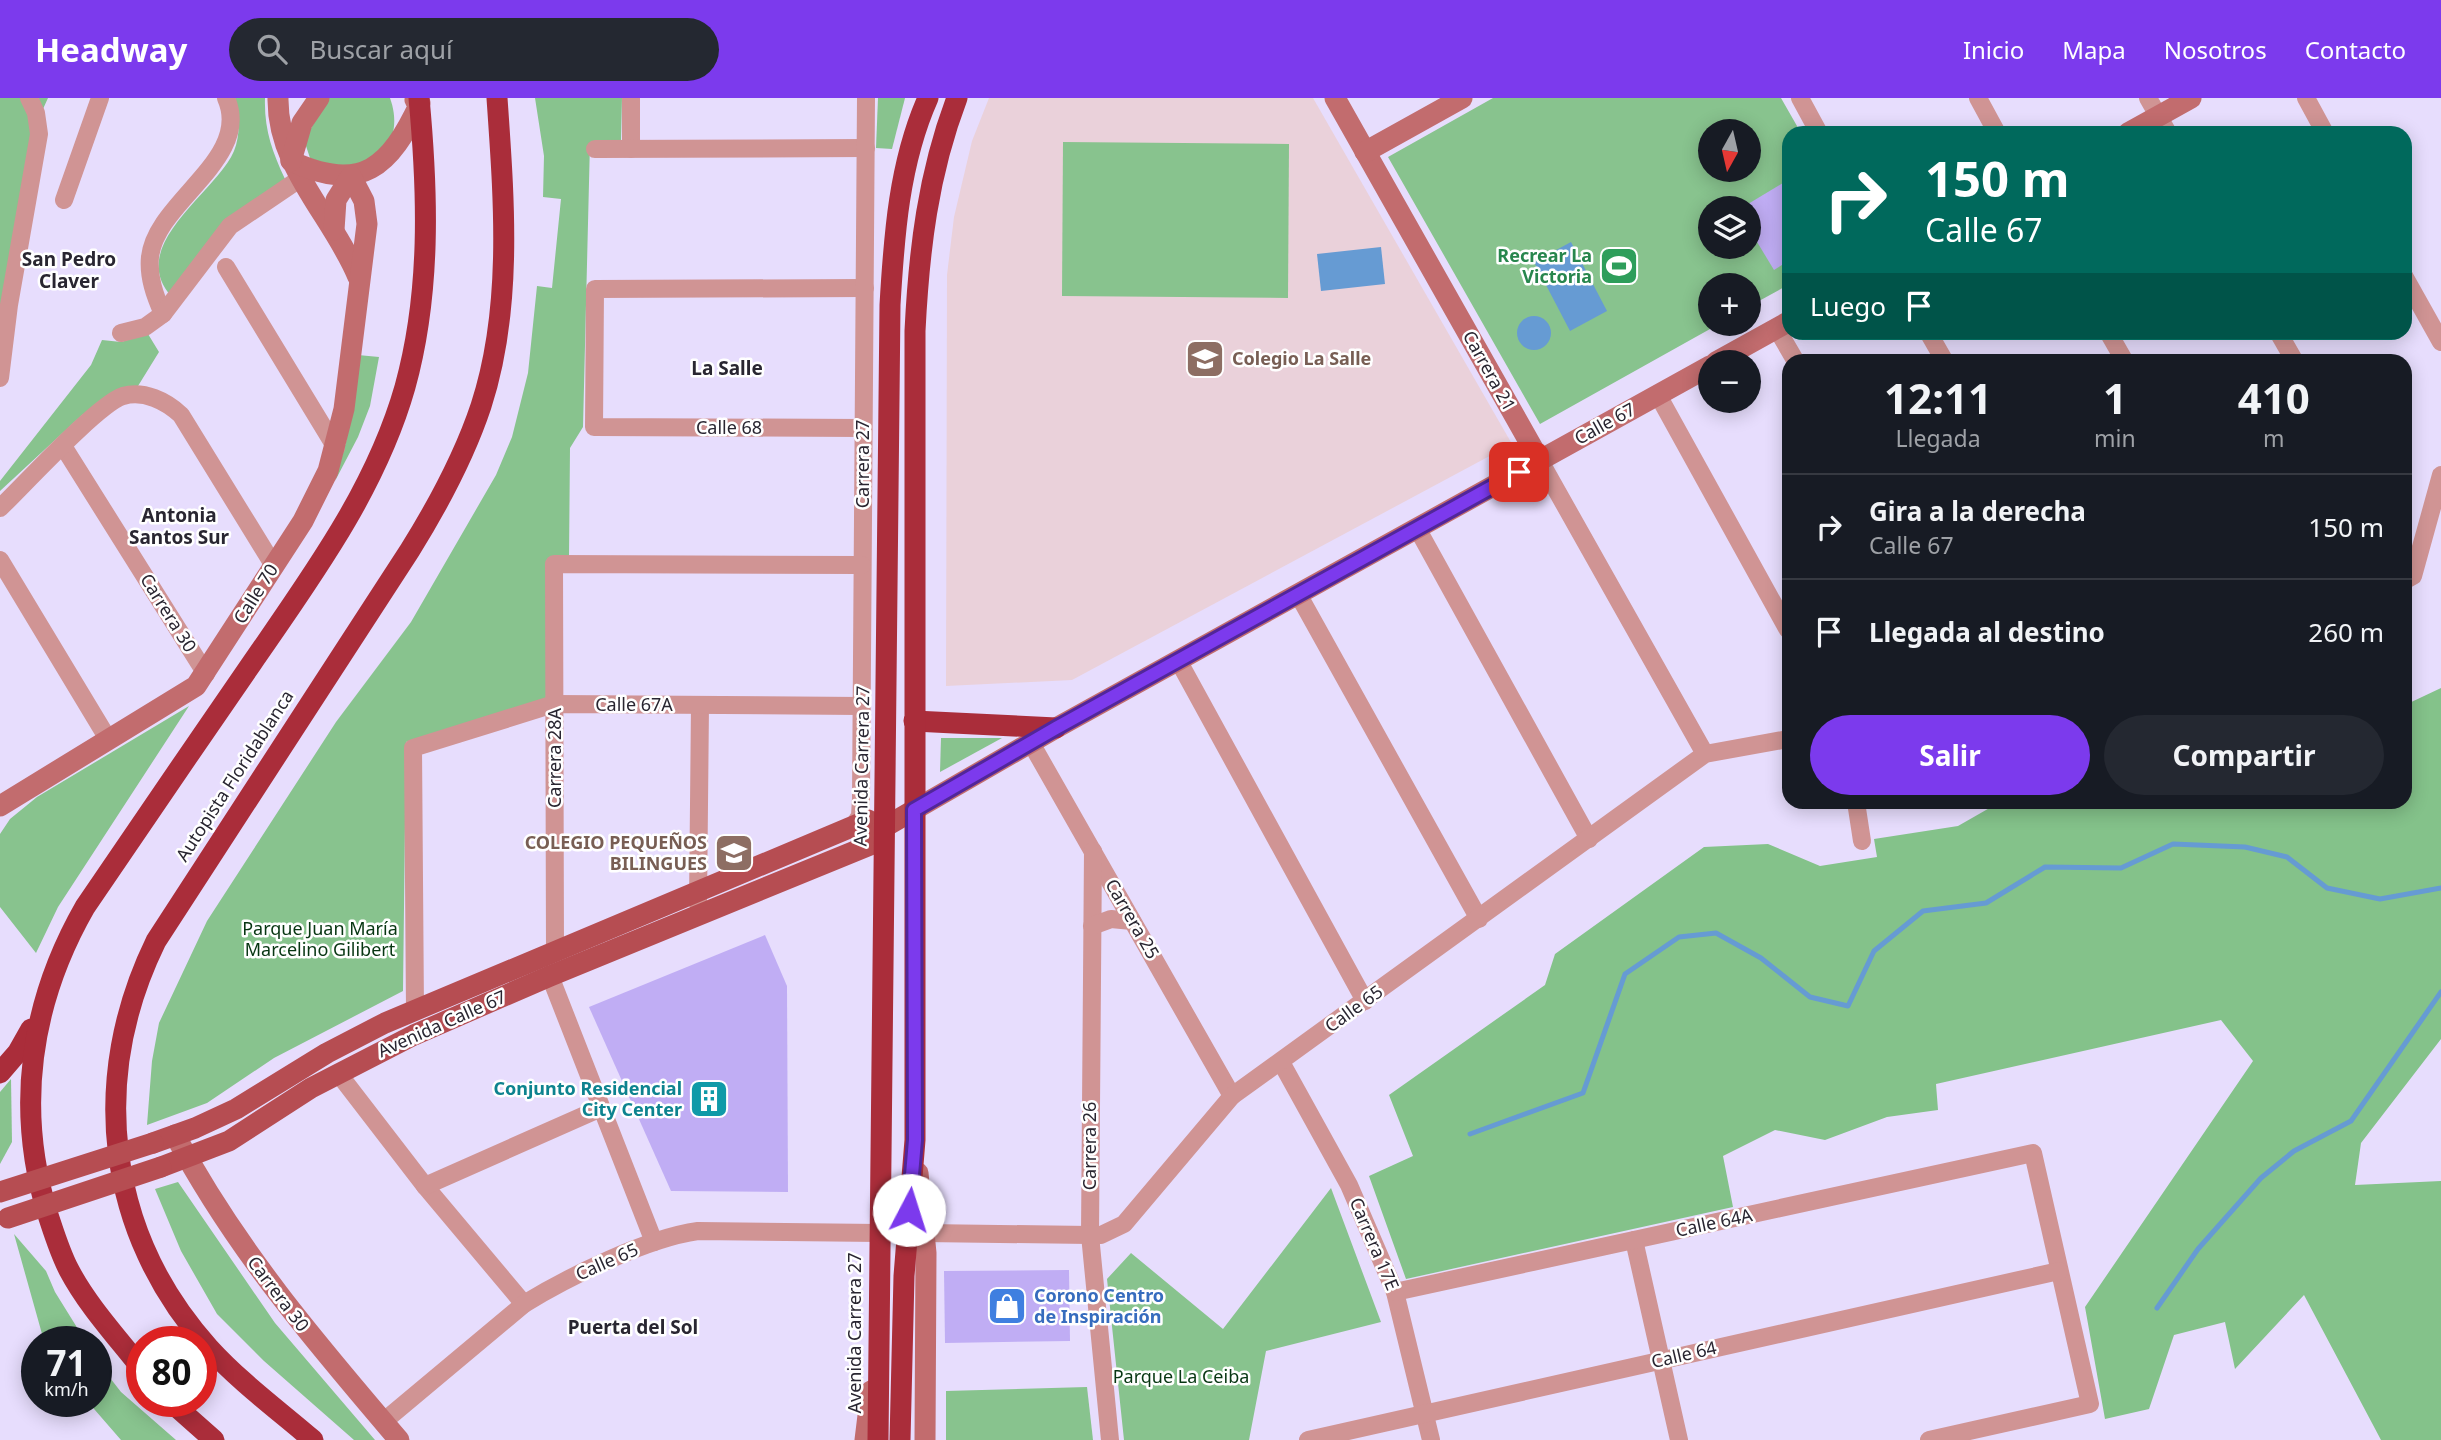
<!DOCTYPE html>
<html lang="es">
<head>
<meta charset="utf-8">
<style>
  :root { --surface:#171b24; --page:#242831; --text:#f1f3f6; --muted:#9ea1a6; --line:#363941; --accent:#7c3aed }
  body { margin:0; font-family:"Noto Sans",sans-serif; background:var(--page); color:var(--text); height:100vh; display:flex; flex-direction:column; font-size:26px; white-space:nowrap }
  * { box-sizing:border-box; margin:0 }
  p { font-size:23px; color:var(--muted) }
  .icon { flex:none; width:38px; height:38px; fill:none; stroke:currentColor; stroke-width:2; stroke-linecap:round; stroke-linejoin:round }
  .map { position:relative; flex:1; overflow:hidden }
  .sheet { position:absolute; left:1782px; top:256px; width:630px; height:455px; display:flex; flex-direction:column; background:var(--surface); border-radius:21px; box-shadow:0 4px 18px #0003 }
  .sheet>* { flex:none }
  .guide { position:absolute; left:1782px; top:28px; width:630px; height:214px; border-radius:21px; box-shadow:0 4px 18px #0003; background:#00695c; color:#fff; overflow:hidden }
  .needle { width:46px; rotate:188deg }
  .tools { position:absolute; left:1698px; top:21px; display:grid; gap:14px }
  .tools a { display:grid; place-items:center; width:63px; height:63px; border-radius:50%; background:var(--surface); box-shadow:0 4px 18px #0003; font-size:35px }
  .speed { position:absolute; left:21px; top:1228px; display:flex; gap:14px; font-size:35px; font-weight:700; text-align:center }
  .speed>* { display:grid; place-content:center; width:91px; height:91px; border-radius:50%; background:var(--surface); box-shadow:0 4px 18px #0003; line-height:1 }
  .speed small { font-size:18px; font-weight:400 }
  .speed .limit { border:10px solid #d22; background:#fff; color:#111 }
  .pin { position:absolute; display:grid; place-items:center; width:60px; height:60px; color:#fff; margin:-30px; border-radius:14px; box-shadow:0 4px 10px #0006 }
  .me { position:absolute; width:77px; margin:-38px; rotate:5deg; stroke-linejoin:round; filter:drop-shadow(0 0 5px #0008) }
  .turn { display:flex; align-items:center; gap:24px; height:147px; padding:0 28px; font-size:32px }
  .turn .icon { width:91px; height:91px; stroke-width:2.5 }
  .turn b { display:block; font-size:49px; line-height:60px }
  .then { display:flex; align-items:center; height:66px; padding:0 28px; background:#0003; gap:14px; font-size:26px }
  .eta { display:flex; justify-content:space-evenly; align-items:center; height:119px; text-align:center }
  .eta b { font-size:42px; font-weight:700; line-height:49px }
  .primary-button { display:flex; gap:14px; margin-top:auto; padding:14px 28px }
  .primary-button a { flex:1; height:80px; border-radius:42px; background:var(--accent); color:#fff; font-size:28px; font-weight:700; line-height:80px; text-align:center }
  .primary-button a+a { background:var(--page); color:var(--text) }
  ul { padding:0; list-style:none }
  li { display:flex; align-items:center; gap:21px; height:105px; padding:0 28px; border-top:2px solid var(--line) }
  li div { flex:1 }
  li b { display:block; font-size:26px }
  li em { font-style:normal }
  header { display:flex; align-items:center; gap:42px; box-sizing:border-box; height:98px; padding:0 35px; background:var(--accent); color:#fff }
  header strong { font-size:33px }
  nav { display:flex; gap:38px; margin-inline-start:auto; font-size:24px }
  .search { width:490px; height:63px; background:var(--page); display:flex; align-items:center; gap:18px; box-sizing:border-box; padding:0 24px; border-radius:38px; color:var(--muted); font-size:26px }
  .map>svg:first-child { display:block }
  .education { fill:#ead1da }
  .green { fill:#88c38e; fill-rule:evenodd }
  .forest { fill:#84c28a }
  .water { fill:#669bd3 }
  .lines { fill:none; stroke-linecap:round; stroke-linejoin:round }
  .stream { stroke:#669bd3; stroke-width:5 }
  .building { fill:#c0adf4 }
  .street { stroke:#d09494; stroke-width:18 }
  .secondary { stroke:#c26c6e; stroke-width:21 }
  .primary { stroke:#b64d52; stroke-width:21 }
  .highway { stroke:#aa2d3a; stroke-width:21 }
  .primary-bridge { stroke:#b64d52; stroke-width:21 }
  .route-casing { stroke:#51269a; stroke-width:18 }
  .route { stroke:#7c3aed; stroke-width:12 }
  .labels { text-anchor:middle; stroke-width:5; stroke-linejoin:round; paint-order:stroke }
  .leisure-label { font-size:18px; font-weight:bold; fill:#27864d; stroke:#fff; text-anchor:end }
  .education-label { font-size:18px; font-weight:bold; fill:#785e54; stroke:#fff; text-anchor:start }
  .street-label { font-size:18px; fill:#292631; stroke:#fff }
  .park-label { font-size:18px; fill:#073612; stroke:#fff }
  .culture-label { font-size:18px; font-weight:bold; fill:#0d838f; stroke:#fff; text-anchor:end }
  .shop-label { font-size:18px; font-weight:bold; fill:#366cbe; stroke:#fff; text-anchor:start }
  .neighbourhood-label { font-size:19px; font-weight:bold; fill:#292631; stroke:#fff }
</style>
</head>
<body>
<header>
<strong>Headway</strong>
<div class="search"><svg class="icon" aria-label="search" viewBox="0 0 24 24"><circle cx="10" cy="10" r="6"/><path d="M15 15l6 6"/></svg>Buscar aquí</div>
<nav><a>Inicio</a><a>Mapa</a><a>Nosotros</a><a>Contacto</a></nav>
</header>
<div class="map">
<svg width="2441" height="1342" viewBox="0 0 2441 1342">
  <rect width="100%" height="100%" fill="#e7ddfd"/>
  <path class="education" d="M989,0h324l199,346 -440,236 -126,6 1,-411 7,-58 18,-76z"/>
  <g class="green">
    <path d="M0,0h48l-15,33 -33,191z"/>
    <path d="M234,0h31c-1,31 7,53 20,81l-114,117c-45,-51 45,-103 63,-145 7,-18 5,-35 0,-53z"/>
    <path d="M329,0h61c7,19 7,44 -12,57 -9,8 -26,11 -37,15l-31,-12 -6,-18z"/>
    <path d="M535,0h87l-1,42 -31,2 -7,285 -13,21 -1,109 -21,1 -2,141 -140,43 -3,249 -129,67 -67,45 -60,22 5,-64 7,-38 48,-102 129,-199 75,-100 85,-147 16,-38 16,-64 9,-87 15,2 9,-89 -18,-2 1,-41z"/>
    <path d="M878,0h27l-13,51 -16,-1z"/>
    <path d="M1493,0h288l20,35h-13v152l-40,22v-22h-38v39h9l-179,100 -152,-267zM1710,33h38v39h-38zM1710,110h38v39h-38z"/>
    <path d="M1063,44l226,2 -1,154 -226,-2z"/>
    <path d="M148,236l11,18 -21,34 -56,29 -82,76v-10l91,-116 11,-25 19,2z"/>
    <path d="M358,257l21,2 -9,49 -12,31 -23,44 11,-39z"/>
    <path d="M189,608l-131,201 -22,46 -36,-46v-73l10,-15 27,-22z"/>
    <path d="M941,640h61l-62,34z"/>
    <path d="M11,981l1,63 -12,22v-72z"/>
    <path d="M178,1084l97,141 100,117h-21l-90,-79 -47,-47 -36,-63 -26,-62z"/>
    <path d="M1331,1090l50,134 -115,29 -17,89h-125l-17,-161 24,-26 92,76z"/>
    <path d="M14,1136l32,37 9,21 31,50 -42,-1z"/>
    <path d="M96,1262l25,32 55,48h-55l-33,-38h8z"/>
    <path d="M1087,1289l6,53h-147v-49z"/>
  </g>
  <path class="forest" d="M2441,590v351l-80,104 -6,42 86,-4v259h-60l-77,-145 -69,74 -10,-47 -51,13 -25,74 -44,10 -20,-112 168,-246 -32,-41 -285,64 2,26 -51,7 -62,23 -50,-10 -52,26 10,51 -327,72 -37,-103 44,-20 -24,-61 156,-110 10,-31 149,-107 64,-3 52,22 57,-9 -3,-18 84,-13 42,-24h404l1,-97z"/>
  <g class="water">
    <path d="M1571,144l36,69 -37,20 -36,-69z"/>
    <path d="M1381,149l4,37 -64,7 -4,-37z"/>
    <circle cx="1534" cy="235" r="17"/>
  </g>
  <g class="lines">
    <g class="stream">
      <path d="M1470,1036l113,-41 42,-119 54,-37 37,-4 45,25 49,39 38,9 26,-55 49,-40 63,-8 59,-36 76,1 52,-24 72,3 42,10 40,31 53,11 61,-11"/>
      <path d="M2157,1210l41,-59 63,-71 33,-27 57,-30 90,-129"/>
    </g>
  </g>
  <g class="building">
    <path d="M1788,82v81l-14,9 -26,-43v-23z"/>
    <path d="M765,837l22,51 1,206 -117,-1 -82,-184z"/>
    <path d="M1069,1172l1,71 -125,2 -1,-72z"/>
  </g>
  <g class="lines">
    <g class="street">
      <path d="M631,0v51"/>
      <path d="M1800,0l19,35"/>
      <path d="M1978,0l19,35"/>
      <path d="M2148,0l20,35"/>
      <path d="M2306,0l19,35"/>
      <path d="M595,51l271,-1"/>
      <path d="M64,102l36,-102"/>
      <path d="M226,169l110,181"/>
      <path d="M2404,178l37,66"/>
      <path d="M163,216c-8,-18 -15,-37 -13,-57 6,-56 103,-98 76,-159"/>
      <path d="M1777,231l18,31"/>
      <path d="M1928,234l16,28"/>
      <path d="M2108,234l16,28"/>
      <path d="M2278,234l16,28"/>
      <path d="M121,235l24,-6 18,-13 67,-88 71,-48"/>
      <path d="M0,280l9,-73 30,-171 -3,-21 -7,-15"/>
      <path d="M1658,297l130,235"/>
      <path d="M863,330l-269,-1 1,-138 270,-1"/>
      <path d="M63,348l143,228"/>
      <path d="M1540,363l165,293"/>
      <path d="M0,410c23,-22 98,-104 123,-112 21,-6 43,5 58,19l93,151"/>
      <path d="M1417,430l172,311"/>
      <path d="M0,462l108,179"/>
      <path d="M2404,483l9,-5 28,-101"/>
      <path d="M1298,496l181,325"/>
      <path d="M1178,562l187,341"/>
      <path d="M1031,645l201,353"/>
      <path d="M1856,704l6,39"/>
      <path d="M852,730l8,-12 1,-18 5,-700"/>
      <path d="M1093,753l-3,384 20,205"/>
      <path d="M698,806l2,-199"/>
      <path d="M1092,828l19,-7 21,2"/>
      <path d="M555,853l-1,-387 308,1"/>
      <path d="M550,878l104,266"/>
      <path d="M415,913l-2,-263 141,-44 307,2"/>
      <path d="M1281,964l68,123 46,107 36,148"/>
      <path d="M338,975l87,113 99,118"/>
      <path d="M425,1088l176,-78"/>
      <path d="M924,1135l166,2h11l23,-11 108,-128 473,-342 83,-15"/>
      <path d="M1634,1142l45,200"/>
      <path d="M1395,1194l638,-139 57,251 -161,36"/>
      <path d="M383,1324l141,-118c44,-27 123,-66 174,-73l181,2"/>
      <path d="M1308,1342l751,-169"/>
    </g>
    <g class="secondary">
      <path d="M278,0c-1,70 55,118 80,179"/>
      <path d="M1335,0l205,363"/>
      <path d="M2128,35l63,-35"/>
      <path d="M1365,54l97,-54"/>
      <path d="M291,63c71,33 99,6 129,-58l-5,-3"/>
      <path d="M291,63l11,-38 17,-25"/>
      <path d="M1716,264l72,-40"/>
      <path d="M0,708l196,-120 107,-165 25,-50 16,-62 23,-185 -3,-23 -13,-25 -15,24 -2,30"/>
      <path d="M914,712l142,-82 654,-362"/>
      <path d="M175,1037c60,113 141,208 224,305"/>
      <path d="M918,1075l8,80 -1,187"/>
      <path d="M865,1342l6,-49"/>
    </g>
    <g class="primary">
      <path d="M153,1045l42,-15 41,-19 91,-56 58,-30 483,-203 15,8"/>
      <path d="M161,1069l68,-26 82,-53 103,-53 136,-59 320,-131 13,-17 31,-18"/>
    </g>
    <g class="highway">
      <path d="M914,623l142,7"/>
      <path d="M0,975l18,-21 13,-23"/>
      <path d="M142,1271c-25,-32 -54,-63 -73,-99 -9,-17 -15,-37 -21,-55 -33,-106 -18,-212 37,-308 55,-81 111,-163 167,-244 60,-87 124,-174 153,-276 26,-94 23,-193 14,-289"/>
      <path d="M171,1304l43,38"/>
      <path d="M313,1342c-35,-30 -73,-58 -104,-92 -104,-116 -120,-270 -53,-407l254,-391c28,-45 54,-93 71,-144 32,-98 23,-207 16,-308"/>
      <path d="M878,1342l12,-1135c4,-69 9,-142 38,-207"/>
      <path d="M900,1342l4,-164 11,-136v-809c4,-81 13,-157 42,-233"/>
    </g>
    <g class="primary-bridge">
      <path d="M0,1094l153,-49"/>
      <path d="M8,1120l153,-51"/>
    </g>
  </g>
  <g class="lines">
    <g class="route-casing">
      <path id="route" d="M909,1112l6,-70 -1,-330 142,-82 463,-256"/>
    </g>
    <use href="#route" class="route"/>
  </g>
  <defs>
    <g id="stadium-square" transform="scale(2.0125)"><rect x="-9" y="-9" width="18" height="18" rx="4" fill="#2e9e5b" stroke="#fff"/><path d="M0-5a6.5 5 0 1 0 0 10a6.5 5 0 1 0 0-10ZM-3.5-1.8h7v3.6h-7Z" fill="#fff"/></g>
    <g id="school-square" transform="scale(2.0125)"><rect x="-9" y="-9" width="18" height="18" rx="4" fill="#8d6e63" stroke="#fff"/><path d="M0-5L7-2L0 1L-7-2ZM-4 1L0 2.5L4 1V4Q0 6-4 4Z" fill="#fff"/></g>
    <g id="building-square" transform="scale(2.0125)"><rect x="-9" y="-9" width="18" height="18" rx="4" fill="#0f9aa8" stroke="#fff"/><path d="M-4-6H4V6H1V3H-1V6H-4ZM-2.5-4.3h1.7v1.8h-1.7ZM.8-4.3h1.7v1.8H.8ZM-2.5-1h1.7V.8h-1.7ZM.8-1h1.7V.8H.8Z" fill="#fff"/></g>
    <g id="shop-square" transform="scale(2.0125)"><rect x="-9" y="-9" width="18" height="18" rx="4" fill="#3f7fe0" stroke="#fff"/><path d="M-5-2.5h2.3a2.7 3.5 0 0 1 5.4 0H5L5.5 6h-11ZM-1.5-2.5h3a1.5 2.3 0 0 0-3 0Z" fill="#fff"/></g>
  </defs>
  <g fill-rule="evenodd">
    <use href="#stadium-square" x="1619" y="168"/>
    <use href="#school-square" x="1205" y="261"/>
    <use href="#school-square" x="734" y="755"/>
    <use href="#building-square" x="709" y="1001"/>
    <use href="#shop-square" x="1007" y="1208"/>
  </g>
  <g class="labels">
    <g class="leisure-label">
      <text x="1592" y="164">Recrear La<tspan x="1592" dy="21">Victoria</tspan></text>
    </g>
    <g class="education-label">
      <text x="1232" y="267">Colegio La Salle</text>
      <text x="707" y="751" text-anchor="end">COLEGIO PEQUEÑOS<tspan x="707" dy="21">BILINGUES</tspan></text>
    </g>
    <g class="street-label">
      <text transform="translate(1489 273) rotate(61)" y="6">Carrera 21</text>
      <text transform="translate(1605 326) rotate(-29)" y="6">Calle 67</text>
      <text x="729" y="336">Calle 68</text>
      <text transform="translate(863 366) rotate(-90)" y="6">Carrera 27</text>
      <text transform="translate(256 496) rotate(-58)" y="6">Calle 70</text>
      <text transform="translate(168 515) rotate(58)" y="6">Carrera 30</text>
      <text x="634" y="613">Calle 67A</text>
      <text transform="translate(555 660) rotate(-90)" y="6">Carrera 28A</text>
      <text transform="translate(862 668) rotate(-89)" y="6">Avenida Carrera 27</text>
      <text transform="translate(235 678) rotate(-57)" y="6">Autopista Floridablanca</text>
      <text transform="translate(1132 821) rotate(60)" y="6">Carrera 25</text>
      <text transform="translate(1354 911) rotate(-36)" y="6">Calle 65</text>
      <text transform="translate(442 926) rotate(-24)" y="6">Avenida Calle 67</text>
      <text transform="translate(1090 1048) rotate(-90)" y="6">Carrera 26</text>
      <text transform="translate(1714 1125) rotate(-12)" y="6">Calle 64A</text>
      <text transform="translate(1374 1146) rotate(67)" y="6">Carrera 17E</text>
      <text transform="translate(607 1164) rotate(-24)" y="6">Calle 65</text>
      <text transform="translate(278 1196) rotate(53)" y="6">Carrera 30</text>
      <text transform="translate(855 1235) rotate(-90)" y="6">Avenida Carrera 27</text>
      <text transform="translate(1684 1257) rotate(-13)" y="6">Calle 64</text>
    </g>
    <g class="park-label">
      <text x="320" y="837">Parque Juan María<tspan x="320" dy="21">Marcelino Gilibert</tspan></text>
      <text x="1181" y="1285">Parque La Ceiba</text>
    </g>
    <g class="culture-label">
      <text x="682" y="997">Conjunto Residencial<tspan x="682" dy="21">City Center</tspan></text>
    </g>
    <g class="shop-label">
      <text x="1034" y="1204">Corono Centro<tspan x="1034" dy="21">de Inspiración</tspan></text>
    </g>
    <g class="neighbourhood-label">
      <text x="69" y="168">San Pedro<tspan x="69" dy="22">Claver</tspan></text>
      <text x="727" y="277">La Salle</text>
      <text x="179" y="424">Antonia<tspan x="179" dy="22">Santos Sur</tspan></text>
      <text x="633" y="1236">Puerta del Sol</text>
    </g>
  </g>
</svg>
<div class="tools">
<a><svg class="needle" viewBox="-14 -14 28 28"><path d="M0-13l5 13h-10z" fill="#e53935"/><path d="M0 13l5-13h-10z" fill="#9ea1a6"/></svg></a>
<a><svg class="icon" aria-label="layers" viewBox="0 0 24 24"><path d="M12 4l9 5-9 5-9-5zM3 14l9 5 9-5"/></svg></a>
<a>+</a>
<a>−</a>
</div>
<div class="speed"><div>71<small>km/h</small></div><div class="limit">80</div></div>
<div class="pin" style="left:1519px;top:374px;background:#d93025"><svg class="icon" aria-label="arrive" viewBox="0 0 24 24"><path d="M6 21V4h12l-3 4 3 4H6"/></svg></div>
<svg class="me" style="left:909px;top:1112px" viewBox="-20 -20 40 40"><circle r="19" fill="#fff"/><path d="M0-13L10 11 0 6-10 11z" fill="#7c3aed"/></svg>
<div class="guide">
<div class="turn"><svg class="icon" aria-label="right" viewBox="0 0 24 24"><path d="M7 20v-9h11M14 6l5 5-5 5"/></svg><div><b>150 m</b>Calle 67</div></div>
<div class="then">Luego<svg class="icon" aria-label="arrive" viewBox="0 0 24 24"><path d="M6 21V4h12l-3 4 3 4H6"/></svg></div>
</div>
<section class="sheet">
<div class="eta">
<div><b>12:11</b><p>Llegada</p></div>
<div><b>1</b><p>min</p></div>
<div><b>410</b><p>m</p></div>
</div>
<ul>
<li><svg class="icon" aria-label="right" viewBox="0 0 24 24"><path d="M7 20v-9h11M14 6l5 5-5 5"/></svg><div><b>Gira a la derecha</b><p>Calle 67</p></div><em>150 m</em></li>
<li><svg class="icon" aria-label="arrive" viewBox="0 0 24 24"><path d="M6 21V4h12l-3 4 3 4H6"/></svg><div><b>Llegada al destino</b></div><em>260 m</em></li>
</ul>
<div class="primary-button"><a>Salir</a><a>Compartir</a></div>
</section>
</div>
</body>
</html>
